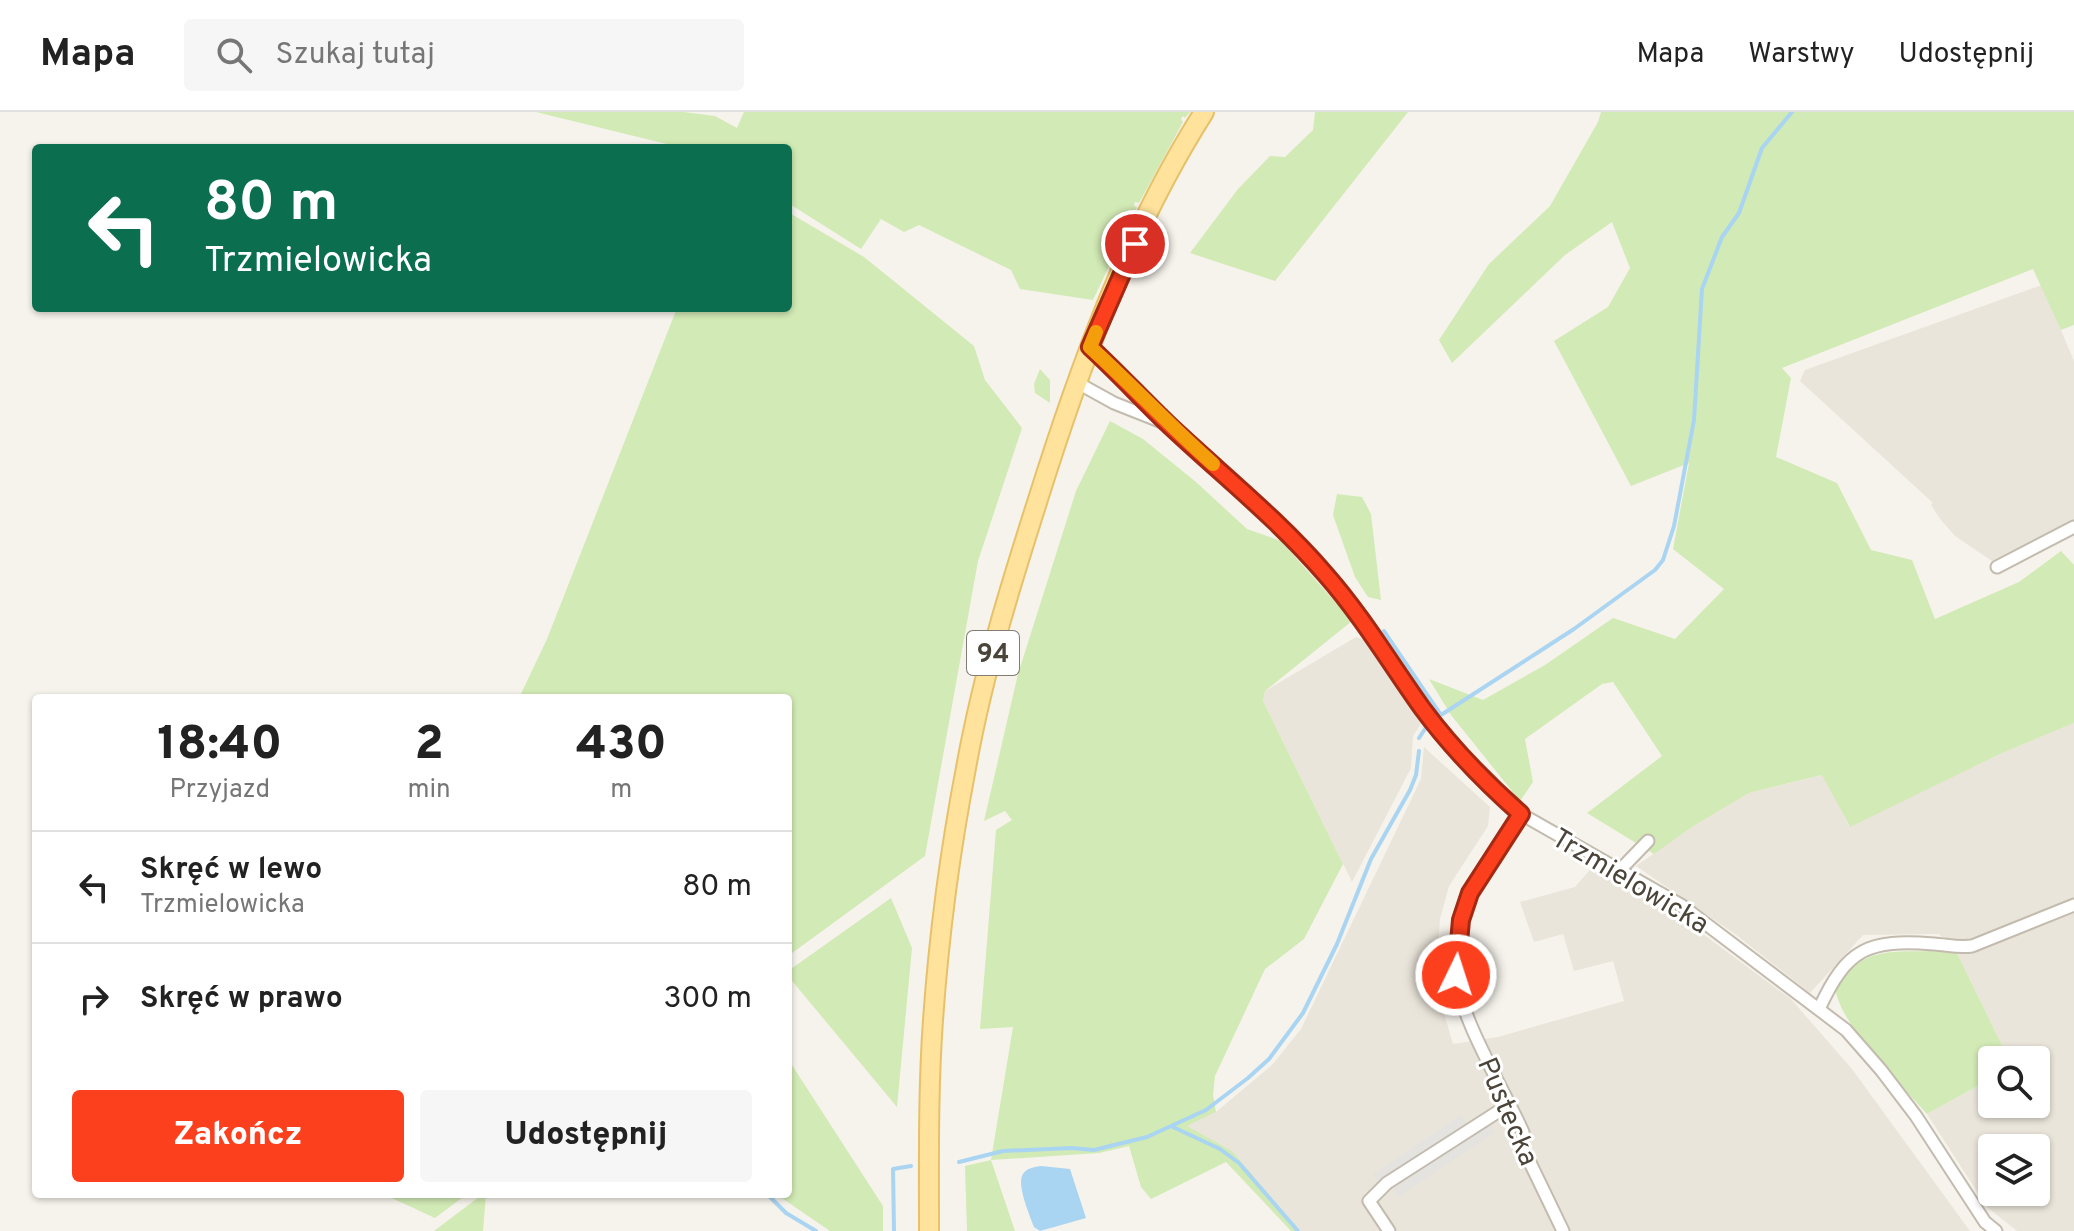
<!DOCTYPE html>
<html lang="pl">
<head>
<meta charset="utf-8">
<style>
  :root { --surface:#fff; --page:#f6f6f6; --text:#222; --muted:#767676; --line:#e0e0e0; --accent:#fc3f1d }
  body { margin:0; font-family:Overpass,sans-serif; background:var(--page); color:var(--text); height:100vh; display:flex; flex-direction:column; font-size:30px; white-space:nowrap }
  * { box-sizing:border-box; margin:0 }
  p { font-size:26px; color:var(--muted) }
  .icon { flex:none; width:44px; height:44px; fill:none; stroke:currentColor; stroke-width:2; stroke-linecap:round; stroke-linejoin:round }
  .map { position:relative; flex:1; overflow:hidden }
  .drawer { position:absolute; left:32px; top:582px; width:760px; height:504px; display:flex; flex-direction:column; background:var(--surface); border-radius:8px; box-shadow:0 2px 6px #0004 }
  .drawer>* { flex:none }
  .hud { position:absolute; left:32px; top:32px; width:760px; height:168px; border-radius:8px; box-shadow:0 2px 6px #0004; background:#0b6e4f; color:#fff; overflow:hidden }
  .fabs { position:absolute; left:1978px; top:934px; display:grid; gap:16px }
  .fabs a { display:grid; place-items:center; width:72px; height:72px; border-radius:8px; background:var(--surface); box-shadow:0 2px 6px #0004; font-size:40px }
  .pin { position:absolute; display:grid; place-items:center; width:68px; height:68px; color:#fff; margin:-34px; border:4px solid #fff; border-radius:50%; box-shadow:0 2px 8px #0007 }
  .me { position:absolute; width:88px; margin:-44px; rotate:4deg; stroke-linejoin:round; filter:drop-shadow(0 0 6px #0008) }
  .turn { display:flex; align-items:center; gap:28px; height:168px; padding:0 40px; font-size:36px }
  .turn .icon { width:104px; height:104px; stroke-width:2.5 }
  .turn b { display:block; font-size:56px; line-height:68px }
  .eta { display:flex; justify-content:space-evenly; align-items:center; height:136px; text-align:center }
  .eta b { font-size:48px; font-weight:800; line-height:56px }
  .button { display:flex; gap:16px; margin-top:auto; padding:16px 40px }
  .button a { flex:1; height:92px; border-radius:8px; background:var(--accent); color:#fff; font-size:32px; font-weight:800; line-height:92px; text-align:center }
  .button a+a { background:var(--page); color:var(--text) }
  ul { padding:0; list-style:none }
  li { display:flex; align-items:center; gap:24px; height:112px; padding:0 40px; border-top:2px solid var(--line) }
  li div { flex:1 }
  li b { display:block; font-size:30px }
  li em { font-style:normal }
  header { display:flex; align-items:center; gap:48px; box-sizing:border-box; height:112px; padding:0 40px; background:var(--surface); border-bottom:2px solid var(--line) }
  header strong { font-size:38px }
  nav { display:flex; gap:44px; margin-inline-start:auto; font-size:28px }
  .search { width:560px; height:72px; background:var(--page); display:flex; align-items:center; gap:20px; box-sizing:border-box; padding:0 28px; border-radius:8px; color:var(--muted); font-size:30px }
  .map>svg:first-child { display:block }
  .residential { fill:#eae5da; fill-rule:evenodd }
  .green { fill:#d2eab5 }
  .parking { fill:#e5e3e0 }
  .water { fill:#a9d4f2 }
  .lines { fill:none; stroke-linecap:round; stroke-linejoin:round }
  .stream { stroke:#a9d4f2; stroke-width:4 }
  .street-casing { stroke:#c2bbae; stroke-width:15 }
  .primary-casing { stroke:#e6c16a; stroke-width:22 }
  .street { stroke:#fff; stroke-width:11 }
  .primary { stroke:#ffe39c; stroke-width:18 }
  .route-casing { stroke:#a42913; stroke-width:20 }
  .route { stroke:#fc3f1d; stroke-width:14 }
  .slow { stroke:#f59e0b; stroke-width:14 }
  .labels { text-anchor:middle; stroke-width:6; stroke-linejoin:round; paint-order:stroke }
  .shield { fill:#fff; stroke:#817c74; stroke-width:2 }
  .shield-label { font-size:26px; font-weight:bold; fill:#4b4439 }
  .street-label { font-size:28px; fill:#4b4439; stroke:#fff }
</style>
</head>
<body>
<header>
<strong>Mapa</strong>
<div class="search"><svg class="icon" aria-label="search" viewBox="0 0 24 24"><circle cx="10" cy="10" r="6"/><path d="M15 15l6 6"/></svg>Szukaj tutaj</div>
<nav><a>Mapa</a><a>Warstwy</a><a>Udostępnij</a></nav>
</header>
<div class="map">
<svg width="2074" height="1119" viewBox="0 0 2074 1119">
  <rect width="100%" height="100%" fill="#f6f3ec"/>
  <g class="residential">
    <path d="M2042,173l32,76v159l-82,41 -37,-25 -14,-16 -10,-15 2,-2 -133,-122 5,-11z"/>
    <path d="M1356,525l9,3 57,82 -9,14 -2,32 -59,114 -89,-181 2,-10z"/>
    <path d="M2074,611v508h-57l-30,-24 -60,-93 65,-36v26h44v-44h-27l-52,-107 -18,-19 -76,1 -53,58 -75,-59 -99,-68 56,-39 57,-34 74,-18 26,51 153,-73zM1992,1036h44v44h-44z"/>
    <path d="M1424,635l66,60 -2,19 -39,60 -9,33 -3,47 2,30 14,48 45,-7 126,-36 -11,-40 -39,10 -11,-37 -29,8 -14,-40 55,-15 19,-22 90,55 107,79 61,70 118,162h-670l-68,-80 -46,-25 30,-14 19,-16 37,-31 29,-36 120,-250z"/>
  </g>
  <g class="green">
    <path d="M536,0h147l32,4 22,12 7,-16h446l-5,6 -2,-2 -2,3 2,3 -44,81 -4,-1 -1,4 3,1 -44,93 -73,-11 -9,-19 -92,-45 -15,7 -23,-13 -20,30 -73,-46v-55h-105z"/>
    <path d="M1315,0h93l-133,169 -85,-28 48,-64 32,-33 15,1 28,-27z"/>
    <path d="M1601,0h473v213l-13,5 -28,-61 -251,99 9,10 -15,79 61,26 34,67 41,10 23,59 84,-37 42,-31 13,14v158l-72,30 -152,74 -28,-52 -73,18 -57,34 -38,27 -67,-41 75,-57 -49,-74 -11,2 -77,55 8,43 -13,19 -69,-86 -22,-36 54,21 62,-35 68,-47 62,21 49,-50 -51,-40 16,-86 -58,23 -77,-145 54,-34 22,-39 -18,-46 -47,33 -113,108 -13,-23 50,-76 61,-58 48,-84z"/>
    <path d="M788,100l76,45 110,89 11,34 37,48 -44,133 -53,295 -137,100v-258h-269l28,-59 130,-331h111z"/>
    <path d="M1040,257l10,11v23l-15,-10 -1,-9z"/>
    <path d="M1110,309l33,18 53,43 51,47 34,12 71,80 -87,70 -2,10 80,163 -39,75 -39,30 -50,107 -2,19 3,17 -29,14 45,25 68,80h-9l-65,-69 -75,37 -10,-12 -12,-41 -30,7 -108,7 24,71h-48l-2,-65 26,-6 22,-133 -33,2 16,-199 16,-10 -7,-9 -21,10 34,-147 58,-183z"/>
    <path d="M1337,382l25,3 9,17 10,86 -13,-3 -13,-20 -22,-62z"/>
    <path d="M891,786l21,50 -15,159 -109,-131v-5z"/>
    <path d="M1930,839l27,2 52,107h-17v18l-65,36c-26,-30 -89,-90 -92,-128 30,-38 50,-34 95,-35z"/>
    <path d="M788,947l95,147v25h-53l-54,-37h12z"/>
    <path d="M383,1082h84l-32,24z"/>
    <path d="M483,1082h3l-3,37h-49z"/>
  </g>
  <g class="parking">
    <path d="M1461,1003l6,9 -88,59 -6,-9z"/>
    <path d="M1489,1011l6,9 -97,65 -5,-8z"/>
  </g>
  <path class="water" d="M1041,1054l29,3 16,49 -46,13 -6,-4c-4,-11 -18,-43 -11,-53 4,-6 11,-7 18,-8z"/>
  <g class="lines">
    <g class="stream">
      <path d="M1384,519l57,84 133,-86 81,-59 8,-10 11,-34 20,-106 8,-131 20,-52 17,-24 23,-65 30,-36"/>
      <path d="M1419,626l8,-12"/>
      <path d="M1173,1015l47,22 19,14 59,68"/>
      <path d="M959,1050l44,-11 69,-3 22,2 53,-13 59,-27 42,-32 21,-19 34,-46 34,-69 34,-85 39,-69 6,-15 3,-24"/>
      <path d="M767,1082l19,19 30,18"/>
      <path d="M894,1119l-1,-62 18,-3"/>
    </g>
    <g class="street-casing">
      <g id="street">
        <path d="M1090,235l44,40 33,36 76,68 81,82 47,61 53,77 71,81 26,22 160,91 165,125 35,40 35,46 69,106 11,9"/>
        <path d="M1076,270l38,21 48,19"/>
        <path d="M1997,455l77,-40"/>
        <path d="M1521,702c-35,47 -70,99 -65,161 4,43 48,115 67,157l-1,14 41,85"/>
        <path d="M1619,759l29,-30"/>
        <path d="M1819,897c28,-61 49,-70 115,-65 14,1 25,4 38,2l102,-41"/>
        <path d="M1389,1119l-20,-30 18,-18 123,-79"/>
      </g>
    </g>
    <g class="primary-casing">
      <path id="primary" d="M929,1119c0,-70 -1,-141 4,-211 6,-85 17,-169 33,-252 18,-101 50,-200 81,-297 40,-124 87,-249 157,-359"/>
    </g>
    <use href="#street" class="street"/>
    <use href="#primary" class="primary"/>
  </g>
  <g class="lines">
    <g class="route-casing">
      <path id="route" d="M1135,132l-45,103c27,25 52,52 78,77 53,50 110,95 158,151 36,41 64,88 96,133 28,38 64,75 99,106l-51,79 -9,27 -5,55"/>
    </g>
    <use href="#route" class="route"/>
    <path class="slow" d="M1096,220l-6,15c42,38 80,79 123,117"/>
  </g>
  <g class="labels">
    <rect class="shield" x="967" y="519" width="52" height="44" rx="6"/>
    <g class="shield-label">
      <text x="993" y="550">94</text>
    </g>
    <g class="street-label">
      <text transform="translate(1631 768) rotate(31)" y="10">Trzmielowicka</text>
      <text transform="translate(1509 999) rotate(67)" y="10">Pustecka</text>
    </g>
  </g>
</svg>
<div class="fabs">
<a><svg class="icon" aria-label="search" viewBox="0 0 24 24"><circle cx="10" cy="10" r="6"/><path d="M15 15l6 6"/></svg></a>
<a><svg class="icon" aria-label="layers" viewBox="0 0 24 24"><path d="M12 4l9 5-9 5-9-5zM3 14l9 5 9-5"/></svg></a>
</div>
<div class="pin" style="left:1135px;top:132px;background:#d93025"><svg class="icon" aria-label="arrive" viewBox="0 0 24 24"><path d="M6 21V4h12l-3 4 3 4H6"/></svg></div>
<svg class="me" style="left:1456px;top:863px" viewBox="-20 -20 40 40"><circle r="17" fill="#fc3f1d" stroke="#fff" stroke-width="3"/><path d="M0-11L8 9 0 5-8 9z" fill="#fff"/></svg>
<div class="hud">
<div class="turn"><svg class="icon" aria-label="left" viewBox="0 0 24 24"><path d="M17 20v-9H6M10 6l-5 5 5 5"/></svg><div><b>80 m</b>Trzmielowicka</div></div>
</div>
<section class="drawer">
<div class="eta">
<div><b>18:40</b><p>Przyjazd</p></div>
<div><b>2</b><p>min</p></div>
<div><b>430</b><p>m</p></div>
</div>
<ul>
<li><svg class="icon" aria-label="left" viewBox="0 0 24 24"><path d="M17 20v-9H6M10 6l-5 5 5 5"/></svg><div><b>Skręć w lewo</b><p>Trzmielowicka</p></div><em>80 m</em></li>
<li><svg class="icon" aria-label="right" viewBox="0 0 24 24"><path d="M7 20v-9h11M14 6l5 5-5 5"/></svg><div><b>Skręć w prawo</b></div><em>300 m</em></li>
</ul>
<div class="button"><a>Zakończ</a><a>Udostępnij</a></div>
</section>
</div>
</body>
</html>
